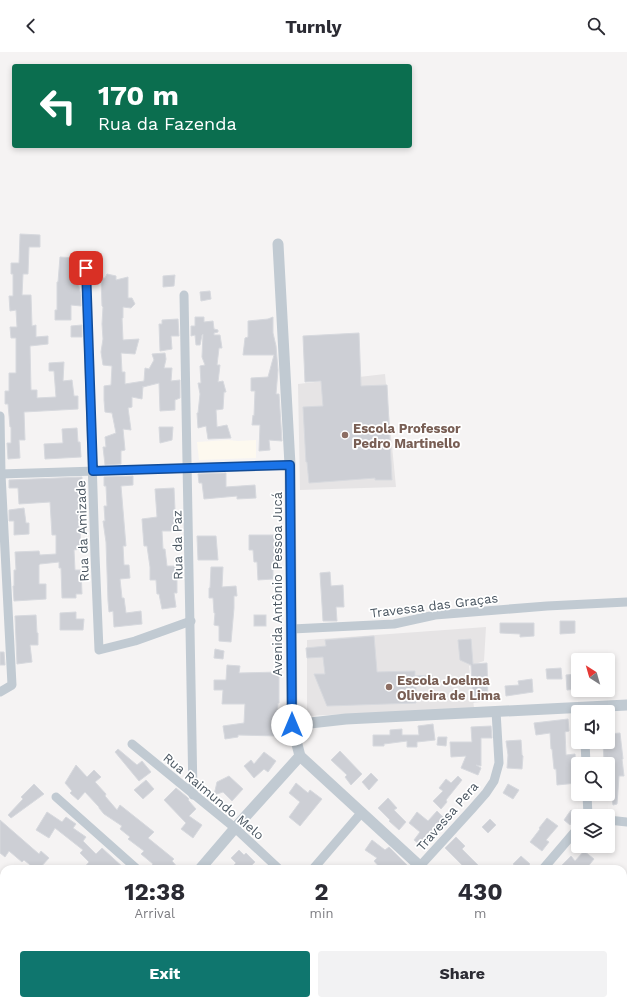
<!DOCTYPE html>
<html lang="en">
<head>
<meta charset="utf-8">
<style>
  :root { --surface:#fff; --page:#f2f2f3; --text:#2b2b33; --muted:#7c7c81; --accent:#0f766e }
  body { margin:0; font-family:"Work Sans",sans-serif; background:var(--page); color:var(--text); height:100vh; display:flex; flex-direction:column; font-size:15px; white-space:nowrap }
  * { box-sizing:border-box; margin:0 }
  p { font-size:13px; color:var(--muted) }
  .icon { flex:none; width:22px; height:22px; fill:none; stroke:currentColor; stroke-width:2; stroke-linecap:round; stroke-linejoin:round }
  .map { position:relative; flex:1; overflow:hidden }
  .panel { position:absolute; left:0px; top:813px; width:627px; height:140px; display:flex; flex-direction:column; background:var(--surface); border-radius:12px 12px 0 0; box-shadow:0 2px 6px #0003 }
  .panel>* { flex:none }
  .hud { position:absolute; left:12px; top:12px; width:400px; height:84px; border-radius:4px; box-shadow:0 2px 6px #0003; background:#0b6e4f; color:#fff; overflow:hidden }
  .needle { width:26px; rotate:323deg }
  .fabs { position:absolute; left:571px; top:601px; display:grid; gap:8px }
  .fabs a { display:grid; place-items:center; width:44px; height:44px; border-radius:4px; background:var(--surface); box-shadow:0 2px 6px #0003; font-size:20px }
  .pin { position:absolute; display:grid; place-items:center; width:34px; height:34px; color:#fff; margin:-17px; border-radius:8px; box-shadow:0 2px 6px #0006 }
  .me { position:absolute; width:44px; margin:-22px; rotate:0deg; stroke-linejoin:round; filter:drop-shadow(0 0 3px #0008) }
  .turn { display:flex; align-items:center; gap:14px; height:84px; padding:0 20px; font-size:18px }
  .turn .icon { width:52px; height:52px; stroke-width:2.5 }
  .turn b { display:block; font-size:28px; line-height:34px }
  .eta { display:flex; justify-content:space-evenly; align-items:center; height:68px; text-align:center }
  .eta b { font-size:24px; font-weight:700; line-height:28px }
  .button { display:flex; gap:8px; margin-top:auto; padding:8px 20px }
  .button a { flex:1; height:46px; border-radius:4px; background:var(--accent); color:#fff; font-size:16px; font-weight:700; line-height:46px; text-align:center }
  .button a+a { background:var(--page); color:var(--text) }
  header { display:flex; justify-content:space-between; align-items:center; height:52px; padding:0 20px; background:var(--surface); font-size:18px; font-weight:700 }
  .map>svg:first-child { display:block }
  .commercial { fill:#fdf9ef }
  .education { fill:#e6e4e5 }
  .building { fill:#cdcfd5; stroke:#d7d9de }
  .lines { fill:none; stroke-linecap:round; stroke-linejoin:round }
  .minor { stroke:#c1cad2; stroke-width:9 }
  .tertiary { stroke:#c1cad2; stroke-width:11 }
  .route-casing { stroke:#114b97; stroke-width:10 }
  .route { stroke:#1a73e8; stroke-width:7 }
  .education-dot { fill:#8d6e63; stroke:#fff; stroke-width:1.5 }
  .labels { text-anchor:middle; stroke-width:3.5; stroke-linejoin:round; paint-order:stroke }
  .education-label { font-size:13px; font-weight:bold; fill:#785e54; stroke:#fff; text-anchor:start }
  .street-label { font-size:13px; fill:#4a5661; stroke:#fff }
</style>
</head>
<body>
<header><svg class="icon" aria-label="back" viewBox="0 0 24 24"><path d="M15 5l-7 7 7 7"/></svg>Turnly<svg class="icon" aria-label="search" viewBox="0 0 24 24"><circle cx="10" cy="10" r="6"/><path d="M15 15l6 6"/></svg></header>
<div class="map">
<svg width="627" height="953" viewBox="0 0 627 953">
  <rect width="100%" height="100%" fill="#f5f3f3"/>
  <path class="commercial" d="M228,388l10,1 18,-1v18l-57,2 -2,-18z"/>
  <g class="education">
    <path d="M385,322l11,113 -96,3 -2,-106z"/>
    <path d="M486,575l-2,34 -15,5 5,42 -167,8v-76z"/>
  </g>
  <g class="building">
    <path d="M20,182l20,1v12h-11l-1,27h-5l-1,21h9l1,31 4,-1v12l12,-1v8l-18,2 1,44h6v8l19,-1 -2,-26h-5v-8l15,-1 -1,19 9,-1 2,16h4v13l-54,3 1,28h-6l1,18 -12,1 -1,-16h4v-16h-1l-2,-23h-3v-13h4v-18h7v-35h-5l-1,-11h7l-1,-17 -6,1 -1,-15h4v-22h-2v-11h8z"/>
    <path d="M60,205l17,1 -2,21h2l4,16v11l-10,-1v15h-16v-10h2v-28h1z"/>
    <path d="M107,222l9,2v4l12,-3v21h4l3,6 -4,4 -8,-1v11h-1l1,22 16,-1 -4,15 -14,-1 1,19h3v12l19,-3 1,-13 4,1 5,-9 -2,-6 13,-1 1,6 -2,9h8l-1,13 9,-1v18l-5,2v10l-15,1 -1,-28 -16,4v-1l-1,13 -10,-2v10l-4,1 3,22 -8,-1 2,21 -4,1v13l-16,1 -2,-18h3l-1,-10 11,-4 -4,-20 -7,-1 -1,-12v-14l7,-1 1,-19 -9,-1 -2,-13 2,-13 -1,-15 1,-17 -1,-1 -1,-28h4z"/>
    <path d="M175,223l-1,11 -11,1v-11z"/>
    <path d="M210,239l1,8 -10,2 -1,-9z"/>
    <path d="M195,265h9v5l9,-1 1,8 4,1v2l-4,1v2h6l2,13h-3l-2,17h3l-2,17 5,-1 3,11h-2l-1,17 -7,1 1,17 10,-2 4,13 -23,1 -2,-13 -8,2 -1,-15h1l2,-19 -2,-11h3l-1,-17 5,-1 -3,-8 1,-23 -1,1 -2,10h-4l-1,-10 -4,1v-10h4z"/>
    <path d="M273,265v16l3,13 2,24 -2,24h3l3,47 -13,-1 1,10 -11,1 1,-26h-8l1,-10 1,1 1,-25h-4v-13l17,-1 6,-22h-31l2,-17 3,-1v-16l20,-2z"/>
    <path d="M178,267l1,17h-8l1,13 -12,2 -1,-27h3v-4z"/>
    <path d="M82,273v12h-11v-11z"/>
    <path d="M359,281l2,53 26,-1 5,95h-17v-2l-66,5 -2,-21h-1l-3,-55 20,-1 -2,-25 -16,1 -2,-46z"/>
    <path d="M159,375h14l-1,13 -12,3z"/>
    <path d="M77,376l1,14h2l1,15 -36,2 -1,-15 19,-1 -1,-14z"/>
    <path d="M226,421v14l29,-2 1,13 -19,1v-3l-33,3 -2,-16h-3l-1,-9z"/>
    <path d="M133,424v9l-12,1 5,60h-3l1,19h5l1,13 -10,1 2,19h2l2,15 15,-2 1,13 -28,3 -1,-16 -4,1 -1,-11 -2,-59 -3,-21h2l-1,-15h3l-1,-20h-2v-9z"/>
    <path d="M82,425v27h-3l2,45 -7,1 1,20h6l1,24h-6v4h-14l-1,-30h-2v-6l-19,2 -1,1v19h7v15l-32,2 -1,-15h1v-16h2l-1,-18 24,-1 1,4 16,-1v-19h-4l-2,-33 -31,2 -1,-16h-9v-8z"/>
    <path d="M174,436l2,43h-14l1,18h2l2,17h10v27h-3l2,14 -14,2 -3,-15h-2l-1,-14h-6v-13l-3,-21h-3l-2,-27 15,-2 -2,-28z"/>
    <path d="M24,456l2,15h3v11l-15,1v-14h-5v-11z"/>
    <path d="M249,483h27l1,17h1l2,15 -7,1v11l-15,1 -1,-18h-3l-1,-12h-4z"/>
    <path d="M197,484h19l2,24h-20z"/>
    <path d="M211,515h12l-1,20 14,-1 1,10h-3v12l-3,34 -12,-1v-15l-5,-1 1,-12h-1l-1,-15h-4v-10h1z"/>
    <path d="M330,520l1,14 12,-1 1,22h-8l1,14h-14l-3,-48z"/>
    <path d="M76,560v7h8l-1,11h-23v-17z"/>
    <path d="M36,563l1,18h1v12h-8l2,17 -15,2 -2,-48z"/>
    <rect x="254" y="563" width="12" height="11"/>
    <path d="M560,569h15v12l-15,1z"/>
    <path d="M500,571h34v13l-14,1v-3l-20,-1z"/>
    <path d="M374,584l3,36 38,-1v5l17,-1v9l-16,1v18l-89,3 -13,-32h11l-2,-17 -16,1 -1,-10 20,-2 -1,-6z"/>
    <path d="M471,587l2,25 14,-1 1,38 -15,1 -2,-37 -11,-5 -2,-20z"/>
    <path d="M215,597l9,2 -1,8 -9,-1z"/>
    <path d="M0,600h4l1,13h-5z"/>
    <path d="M227,613l13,1 -1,7 40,-1v31h-1l-2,33 -38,-1v2l-13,2 -2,-13 21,-3 1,-19h-23l1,-14h-9v-10h12z"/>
    <path d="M561,616l1,11h-15l-1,-10z"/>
    <path d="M576,622l2,15 -11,1 -1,-15z"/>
    <path d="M532,627l1,13 -27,4 -1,-10 14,-1 -1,-4z"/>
    <path d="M568,667l1,12 -4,1 1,23 9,-1 2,29 -20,2 -1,-16h-2l-2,-20h-1l-1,-16 -14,2 -2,-12z"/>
    <path d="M433,672l2,16 -18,2v5h-10v-6l-23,3v2h-11v-11h17v-5l12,-1v6h17l-1,-9z"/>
    <path d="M491,674l1,12h-11v28l-5,-1 5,3 -3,7 -17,-7 5,-12 -15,1 -1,-15h22l-1,-15z"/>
    <path d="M620,681l3,26h-1l2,17h-5l-2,28 -4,1 -1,-6h-4v-15h2l-2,-23h-4l-1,-19h5v-8z"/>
    <path d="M438,685h9l-1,9 -9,-1z"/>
    <path d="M521,688l1,15 1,1 -1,13 -15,-1 1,-13 -2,-14z"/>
    <path d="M118,697l19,16 5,-4 9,11 -12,9 -24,-29z"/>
    <path d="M340,699l22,23 -11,11 -6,-8 2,-2 -16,-15z"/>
    <path d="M264,700l12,9 -8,11 -4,-3 -10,9 -10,-12 7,-6 3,4z"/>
    <path d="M76,713l11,12 7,-7 7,7 -6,5 11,12 -1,2 12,14 3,-5 34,27 -6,6 26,21 -2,2 7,8h-23l-4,-4 1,-1 -12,-10 3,-3 -16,-12 2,-2 -10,-8 2,-3 -18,-12 -5,-6v-1l-14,-15 -7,8 -8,-7 2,-2 -7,-8z"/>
    <path d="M371,721l7,7 -9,10 -7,-8z"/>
    <path d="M229,724l14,13 -11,12 -9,-9 -9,3 3,-13z"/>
    <path d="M458,724l4,4 -16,20 1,2 -6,7 -8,-8 10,-10 -4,-3 7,-9 5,4z"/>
    <path d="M146,728l8,9 -11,10 -9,-9z"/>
    <path d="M296,731l12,10 2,-3 12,9 -22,27 -11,-9 11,-15 -11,-9z"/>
    <path d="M34,732l10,10 -33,24 -3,-3 15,-16 -2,-2z"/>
    <path d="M508,732l11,6 -6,9 -10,-6z"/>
    <path d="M176,736l11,9 2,2 -1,1 8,9 -7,7 13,9 -9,13 -12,-9 5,-6 -22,-23z"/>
    <path d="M388,746l9,10 -3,2 12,12 -7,8 -10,-9 1,-1 -12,-12z"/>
    <path d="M571,758l6,5 -7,10 -6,-5z"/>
    <path d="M437,759l7,7 -14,15 4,4 -10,11 -10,-8 6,-8 -11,-9 8,-11 11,9z"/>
    <path d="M47,760l15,10 4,-5 10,7 -3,4 13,9 -3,4 13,13 6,-6 23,21h-42l6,-7 -9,-9 3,-3 -28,-22 -6,10 -13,-8z"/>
    <path d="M547,766l11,8 -12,14 3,2 -7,9 -12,-9 10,-13 -1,-1z"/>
    <path d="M490,767l6,6 -8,8 -6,-6z"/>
    <path d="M0,768l39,34 2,-3 8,7 -10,11h-4l-11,-9 -2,2 -13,-11 -4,6 -5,-4z"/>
    <path d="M456,785l9,9 -3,3 20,20h-16l-21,-21z"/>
    <path d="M372,788l13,10 4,-3 22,22h-30l-7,-8 3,-3 -12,-8z"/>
    <path d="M239,798l5,5 2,-2 9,9 -7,7h-18l6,-6 -5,-5z"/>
    <path d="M584,799l10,8 -8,10h-28l13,-13 4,5z"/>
    <path d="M521,804l9,8 -5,5h-6l-6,-5z"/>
  </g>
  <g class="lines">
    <g class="minor">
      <path d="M86,216l9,287 4,95 36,-9 56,-20"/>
      <path d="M184,243l9,500"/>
      <path d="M0,364l1,58 11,211 -12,7"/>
      <path d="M0,422l290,-9"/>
      <path d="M292,577l102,-5 41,-9 112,-9 80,-4"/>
      <path d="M585,690l1,22"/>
      <path d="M132,692l103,84 44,41"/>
      <path d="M587,742l1,22"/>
      <path d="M56,745l81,72"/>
      <path d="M608,768l19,2"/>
      <path d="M420,814l52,-57 14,-16 8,-12 5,-18 -3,-52"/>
      <path d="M313,817l49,-57"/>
      <path d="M543,817l35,-41"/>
      <path d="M0,832l4,4"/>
      <path d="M623,870l4,-5"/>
      <path d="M139,949l5,4"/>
      <path d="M284,949l4,4"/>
      <path d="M427,949l5,4"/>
      <path d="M192,953l3,-4"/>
      <path d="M303,953l3,-4"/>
      <path d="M527,953l3,-4"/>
    </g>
    <g class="tertiary">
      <path d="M278,192l12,221 2,260 8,31 123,113"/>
      <path d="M292,673l54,-6 281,-14"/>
      <path d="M200,817l35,-41 65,-72"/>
      <path d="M577,949l4,4"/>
      <path d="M77,953l4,-4"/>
    </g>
  </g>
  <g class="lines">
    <g class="route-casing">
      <path id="route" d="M86,216l7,203 197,-6 2,260"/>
    </g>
    <use href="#route" class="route"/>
  </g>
  <g class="education-dot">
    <circle cx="345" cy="383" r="4"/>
    <circle cx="389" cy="635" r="4"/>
  </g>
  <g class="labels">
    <g class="education-label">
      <text x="353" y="381">Escola Professor<tspan x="353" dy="15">Pedro Martinello</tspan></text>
      <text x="397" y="633">Escola Joelma<tspan x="397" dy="15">Oliveira de Lima</tspan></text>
    </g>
    <g class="street-label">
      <text transform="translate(82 479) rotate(-92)" y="5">Rua da Amizade</text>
      <text transform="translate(177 493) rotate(-91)" y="5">Rua da Paz</text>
      <text transform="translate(277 532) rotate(-90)" y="5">Avenida Antônio Pessoa Jucá</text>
      <text transform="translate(434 553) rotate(-7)" y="5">Travessa das Graças</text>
      <text transform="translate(214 744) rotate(40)" y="5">Rua Raimundo Melo</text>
      <text transform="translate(447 764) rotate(-49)" y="5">Travessa Pera</text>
    </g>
  </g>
</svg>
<div class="fabs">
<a><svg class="needle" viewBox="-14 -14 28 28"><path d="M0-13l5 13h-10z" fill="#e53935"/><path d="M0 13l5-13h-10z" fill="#7c7c81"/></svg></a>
<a><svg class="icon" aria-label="sound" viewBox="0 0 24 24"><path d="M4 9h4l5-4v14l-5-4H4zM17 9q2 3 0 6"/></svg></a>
<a><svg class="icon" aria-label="search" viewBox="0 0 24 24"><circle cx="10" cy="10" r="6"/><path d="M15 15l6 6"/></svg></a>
<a><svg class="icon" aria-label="layers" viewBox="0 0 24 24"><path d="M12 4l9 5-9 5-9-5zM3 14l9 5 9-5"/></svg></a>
</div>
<div class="pin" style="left:86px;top:216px;background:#d93025"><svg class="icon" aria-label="arrive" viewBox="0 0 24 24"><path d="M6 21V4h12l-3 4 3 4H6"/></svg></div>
<svg class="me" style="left:292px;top:673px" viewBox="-20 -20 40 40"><circle r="19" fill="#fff"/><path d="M0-13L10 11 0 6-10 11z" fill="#1a73e8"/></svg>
<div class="hud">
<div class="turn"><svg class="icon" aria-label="left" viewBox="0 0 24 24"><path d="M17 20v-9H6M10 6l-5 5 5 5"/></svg><div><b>170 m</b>Rua da Fazenda</div></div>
</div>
<section class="panel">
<div class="eta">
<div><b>12:38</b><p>Arrival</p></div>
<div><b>2</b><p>min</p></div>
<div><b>430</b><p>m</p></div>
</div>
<div class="button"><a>Exit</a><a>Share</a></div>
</section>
</div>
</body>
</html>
